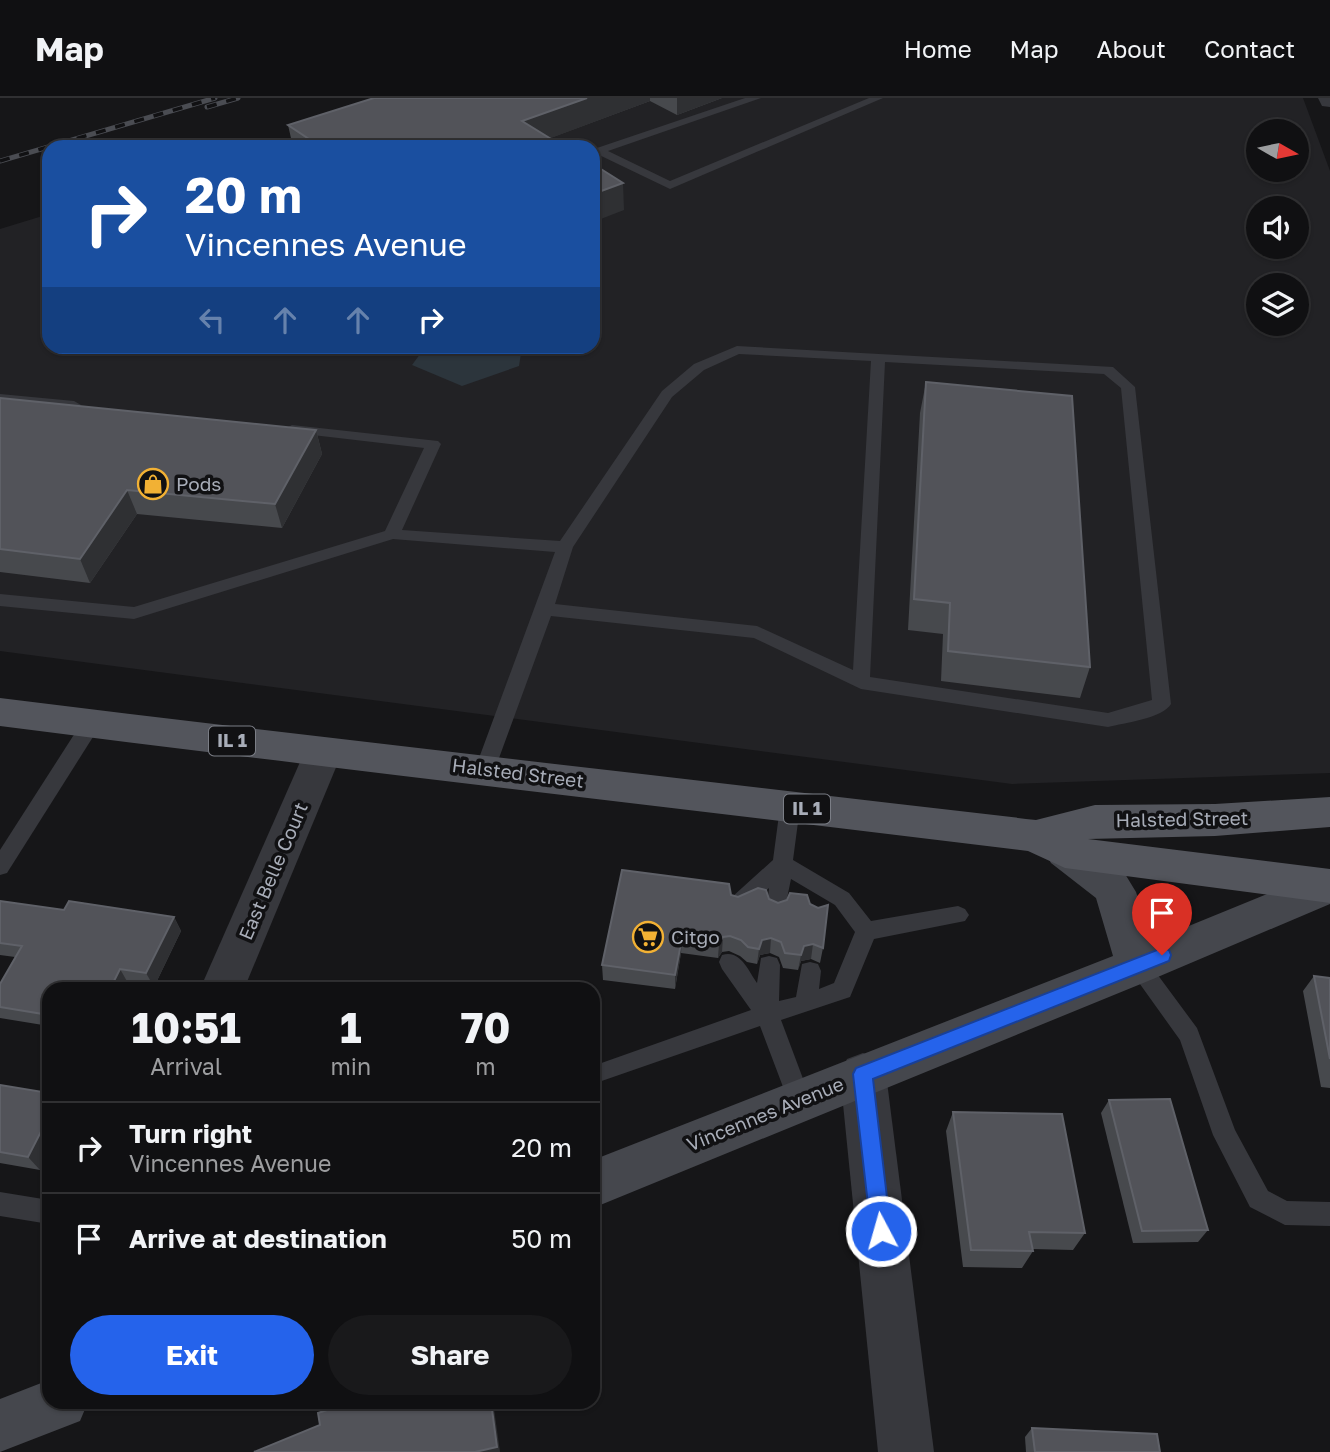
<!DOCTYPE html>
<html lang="en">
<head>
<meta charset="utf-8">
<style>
  :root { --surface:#101012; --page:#19191b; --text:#f1f3f6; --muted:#9c9d9f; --line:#303032; --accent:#2563eb }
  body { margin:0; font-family:"Golos Text",sans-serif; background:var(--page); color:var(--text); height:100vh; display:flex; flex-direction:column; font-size:26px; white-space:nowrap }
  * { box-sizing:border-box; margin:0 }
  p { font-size:23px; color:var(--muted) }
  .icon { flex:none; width:38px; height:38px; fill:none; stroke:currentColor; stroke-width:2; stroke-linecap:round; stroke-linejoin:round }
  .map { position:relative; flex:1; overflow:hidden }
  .sheet { position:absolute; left:42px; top:884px; width:558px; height:427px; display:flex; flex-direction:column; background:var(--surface); border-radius:21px; box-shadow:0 2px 5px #0004,0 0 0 2px var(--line) }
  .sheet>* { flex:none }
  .banner { position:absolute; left:42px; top:42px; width:558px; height:214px; border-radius:21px; box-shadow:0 2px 5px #0004,0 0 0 2px var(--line); background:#1a4fa0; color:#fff; overflow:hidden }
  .needle { width:46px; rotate:99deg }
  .buttons { position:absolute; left:1246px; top:21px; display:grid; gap:14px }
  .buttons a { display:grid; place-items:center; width:63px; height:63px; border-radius:50%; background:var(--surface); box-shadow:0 2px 5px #0004,0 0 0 2px var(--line); font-size:35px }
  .pin { position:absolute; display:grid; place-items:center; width:60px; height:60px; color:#fff; margin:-72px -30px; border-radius:50% 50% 50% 0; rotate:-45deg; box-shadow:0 0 7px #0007 }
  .pin .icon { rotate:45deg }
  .me { position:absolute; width:77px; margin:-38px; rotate:354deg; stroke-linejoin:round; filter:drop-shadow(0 0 5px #0008) }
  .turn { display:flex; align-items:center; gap:24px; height:147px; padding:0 28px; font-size:32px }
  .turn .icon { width:91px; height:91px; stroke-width:2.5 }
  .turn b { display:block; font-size:49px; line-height:60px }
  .lanes { display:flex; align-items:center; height:66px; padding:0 28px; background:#0003; justify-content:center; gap:35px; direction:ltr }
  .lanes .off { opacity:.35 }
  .eta { display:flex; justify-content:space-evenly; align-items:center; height:119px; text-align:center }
  .eta b { font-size:42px; font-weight:700; line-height:49px }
  .primary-button { display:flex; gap:14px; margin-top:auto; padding:14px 28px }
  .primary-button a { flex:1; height:80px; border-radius:42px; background:var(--accent); color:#fff; font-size:28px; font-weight:700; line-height:80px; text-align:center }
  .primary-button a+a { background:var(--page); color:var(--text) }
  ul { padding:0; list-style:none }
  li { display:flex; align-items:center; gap:21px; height:91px; padding:0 28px; border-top:2px solid var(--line) }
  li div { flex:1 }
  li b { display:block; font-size:26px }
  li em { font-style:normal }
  header { display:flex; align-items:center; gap:42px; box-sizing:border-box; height:98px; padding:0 35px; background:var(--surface); border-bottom:2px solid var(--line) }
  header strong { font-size:33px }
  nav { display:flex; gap:38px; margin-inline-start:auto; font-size:24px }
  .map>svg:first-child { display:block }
  .built { fill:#222225; fill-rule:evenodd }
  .water { fill:#2c353c }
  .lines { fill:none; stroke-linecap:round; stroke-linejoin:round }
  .lane { fill:#37383d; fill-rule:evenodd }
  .street { fill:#37383d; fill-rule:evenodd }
  .secondary { fill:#45474d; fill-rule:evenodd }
  .primary { fill:#53555c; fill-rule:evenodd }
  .rail-casing { stroke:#4a4c52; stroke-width:5 }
  .rail { stroke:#111113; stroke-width:3.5; stroke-dasharray:10; stroke-linecap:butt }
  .wall { fill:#47494d }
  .shaded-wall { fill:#2f3033 }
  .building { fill:#525359; stroke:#5f6168; stroke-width:2 }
  .route { fill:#2563eb; stroke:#184099; stroke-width:2 }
  .labels { text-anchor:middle; stroke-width:7; stroke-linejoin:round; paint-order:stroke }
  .shield { fill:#111113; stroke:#7b7e86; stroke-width:2 }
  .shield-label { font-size:18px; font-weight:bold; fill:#a8adb8 }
  .poi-label { font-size:19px; fill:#a8adb8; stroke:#111113; text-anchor:start }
  .street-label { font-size:19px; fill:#a8adb8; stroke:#111113 }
</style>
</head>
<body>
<header>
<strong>Map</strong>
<nav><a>Home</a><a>Map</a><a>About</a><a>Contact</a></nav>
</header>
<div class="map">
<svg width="1330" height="1354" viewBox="0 0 1330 1354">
  <rect width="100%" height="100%" fill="#161618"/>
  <path class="built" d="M432,0h871l27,73v602l-318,11 -1012,-133v-422l49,-15v132h544v-199h-323zM1258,33h39v39h-39zM1258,110h39v39h-39zM1258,187h39v39h-39z"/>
  <path class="water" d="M426,248h96v1l-3,19 -57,20 -50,-21z"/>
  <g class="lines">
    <g class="lane">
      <path d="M745,0h16l-153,53 62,30 199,-83h14l-213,91 -77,-37 1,-3z"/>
      <path d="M737,248l376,21 22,20 36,317c-8,14 -47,19 -63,23l-247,-38 -107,-51 -203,-22 -56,153 -3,5 -7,2 -7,-2 -3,-5 80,-217 -162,-13 -259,80 -134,-13v-12l134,13 251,-76 39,-83 -137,-16 -2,-3 7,-4 146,16 3,3 -39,86 158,11 102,-150 32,-27zM739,256l132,7 -18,309 -96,-44 -202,-22 18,-57 99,-150 32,-27zM885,264l219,12 17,14 31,312 -44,13 -238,-36z"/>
      <path d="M0,296l74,7 7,4 -7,4 -74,-7z"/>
      <path d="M91,619l7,2 2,5 -2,5 -91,144 -7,2v-25l84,-131z"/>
      <path d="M790,701l7,3 3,5 -7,53 56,33 22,28 87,-15 7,3 4,6 -4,6 -91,18 -24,58 -69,23 30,80 -4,8 -8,3 -8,-3 -31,-82 -167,58v-18l158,-56 -29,-41 -3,-7 3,-7c18,-6 26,15 35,28l4,-25 8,-2 8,2 3,7 -1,36 17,-4 6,-33 8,-2 8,2 3,7 -2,18 15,-6 21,-51 -20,-27 -44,-26 -7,34 -7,3 -7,-3 -3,-6 2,-19c-11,10 -22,26 -37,21l-3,-6 3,-6 41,-37 7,-53 3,-5z"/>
      <path d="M1138,859l8,2 51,69 38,102 33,61 19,10 43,1v24l-45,-1 -35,-18 -37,-72 -33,-95 -53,-74 3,-7z"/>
      <path d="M0,1094l49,8v24l-49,-8z"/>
    </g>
    <g class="street">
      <path d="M1318,0h12v9l-8,-1z"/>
      <path d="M323,641l13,4 6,10 -98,236h-44l104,-236 6,-10z"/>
      <path d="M863,955l16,6 7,15 48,378h-56l-38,-378 7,-15z"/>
    </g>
    <g class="secondary">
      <path d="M1065,738l14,5 43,28 14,23 16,49 174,-71 4,1v33l-177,75 -560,229v-48l520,-204 -17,-58 -45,-35 -6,-11 6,-11z"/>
      <path d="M49,1282v22h39l-8,19 -80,31v-53z"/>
    </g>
    <path class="primary" d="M0,600c345,43 691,81 1036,122l59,-15 120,-1 115,-7v30l-115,9 -127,3 242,30v34l-265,-35 -37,-17c-342,-42 -685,-81 -1028,-125z"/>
    <g class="rail-casing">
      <g id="rail">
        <path d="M207,9l31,-9"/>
        <path d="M0,63l215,-63"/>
      </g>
    </g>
    <use href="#rail" class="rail"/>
  </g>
  <g class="wall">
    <path d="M374,0h348l-45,17 -27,-14 -100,37 14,9h-271l-5,-22z"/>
    <path d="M926,284l164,285 -10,31 -139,-17 2,-47 -35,-4 12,-217z"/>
    <path d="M0,300l316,32 6,24 -40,74 -145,-14 -47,69 -90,-11z"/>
    <path d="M731,797l7,2 31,2 54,49 -3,15 -9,-4 -10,2 -3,9 -15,-2 -4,-11 -9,-4 -10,2 -3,9 -10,-2 -7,-6 -11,-5 -7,1 -4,6 -37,-5 -6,36 -72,-9 -1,-15z"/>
    <path d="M0,803l64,9 110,7 7,14 -27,56 -26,-4 -3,6h-76v37l-49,-8v-34l15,-27 -15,-2z"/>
    <path d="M1314,878l16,2v110l-9,-1 -18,-96z"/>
    <path d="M0,987l49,8v59l-9,18 -40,-7z"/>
    <path d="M1109,1002l99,130 -10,12 -65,1 -32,-130z"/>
    <path d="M953,1014l132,121 -12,17 -41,-1 1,2 -11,17 -59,-1 -17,-136z"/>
    <path d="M1032,1330l128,24h-134l-1,-15z"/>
  </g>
  <g class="shaded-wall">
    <path d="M587,0h63v3l-123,46 -5,-26z"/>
    <path d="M677,0h45l-45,17z"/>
    <path d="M623,85l1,27 -31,12v-28z"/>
    <path d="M316,332l6,24 -40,74 -7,-24z"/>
    <path d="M127,392l10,24 -47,69 -10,-24z"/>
    <path d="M174,819l7,14 -27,56 -8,-14z"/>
    <path d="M723,839l-1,15 -4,6 1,-15z"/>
    <path d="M682,840l-1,15 -6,36v-14z"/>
    <path d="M771,840l-1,15 -10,2 -3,9 2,-15 3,-9z"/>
    <path d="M813,846l-2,15 -10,2 -3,9 3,-15 3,-9z"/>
    <path d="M120,871l8,14 -3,6h-15z"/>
    <path d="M49,1018v36l-9,18 -12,-13z"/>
    <path d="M491,1304h2l7,50h-25z"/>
  </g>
  <g class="building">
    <path d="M374,0h213l-65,23 42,26h-243l-33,-22z"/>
    <path d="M593,66l30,19 -30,11z"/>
    <path d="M926,284l146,14 18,271 -142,-16 2,-48 -36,-4z"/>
    <path d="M0,300l316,32 -41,74 -148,-14 -47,69 -80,-10z"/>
    <path d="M622,772l107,14 2,11 7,2 20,-9 8,2 3,9 9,4 9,-3 3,-7 17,2 3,9 8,4 10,-3 -5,43 -10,-4 -9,2 -3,9 -16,-2 -4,-11 -10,-4 -9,2 -3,9 -11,-2 -7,-7 -11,-4 -7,1 -4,6 -37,-5 -7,37 -73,-10z"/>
    <path d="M0,803l64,9 5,-9 105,16 -28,56 -26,-4 -10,20h-61v26l-49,-8v-23l22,-38 -22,-3z"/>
    <path d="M1314,878l16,2v81z"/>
    <path d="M0,987l49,8v23l-21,41 -28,-5z"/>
    <path d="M1170,1001l38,131 -66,1 -33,-131z"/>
    <path d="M953,1014l109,2 23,119 -56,-1 4,19 -62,-1z"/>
    <path d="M351,1304h140l6,45 -22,5h-221l66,-27 -2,-12z"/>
    <path d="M1032,1330l125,6 3,18h-125z"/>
  </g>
  <path class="route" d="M1162,850l7,2 2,5 -2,6 -296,118 18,152 -3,7 -7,3 -7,-3 -3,-7 -18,-157 3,-6z"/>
  <defs>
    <g id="shop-ring" transform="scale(1.575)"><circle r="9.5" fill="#111113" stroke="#f2b134" stroke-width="1.5"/><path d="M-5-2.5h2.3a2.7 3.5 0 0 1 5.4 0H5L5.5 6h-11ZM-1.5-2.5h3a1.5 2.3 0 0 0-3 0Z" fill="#f2b134"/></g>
    <g id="supermarket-ring" transform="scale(1.575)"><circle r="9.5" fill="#111113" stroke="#f2b134" stroke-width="1.5"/><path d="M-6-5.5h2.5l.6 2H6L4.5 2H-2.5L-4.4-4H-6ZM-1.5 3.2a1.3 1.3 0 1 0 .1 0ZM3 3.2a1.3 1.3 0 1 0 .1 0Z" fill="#f2b134"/></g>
  </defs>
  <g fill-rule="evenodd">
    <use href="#shop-ring" x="153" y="386"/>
    <use href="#supermarket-ring" x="648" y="839"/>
  </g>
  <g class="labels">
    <g class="shield">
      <rect x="209" y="628.5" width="46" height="29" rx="5"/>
      <rect x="784" y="696.5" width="46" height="29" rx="5"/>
    </g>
    <g class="shield-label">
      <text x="232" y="649">IL 1</text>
      <text x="807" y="717">IL 1</text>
    </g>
    <g class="poi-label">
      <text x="176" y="393">Pods</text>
      <text x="671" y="846">Citgo</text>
    </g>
    <g class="street-label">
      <text transform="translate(518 675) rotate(7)" y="7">Halsted Street</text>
      <text transform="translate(1182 721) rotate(-1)" y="7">Halsted Street</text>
      <text transform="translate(273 773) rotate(-67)" y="7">East Belle Court</text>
      <text transform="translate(765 1016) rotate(-22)" y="7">Vincennes Avenue</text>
    </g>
  </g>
</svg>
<div class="buttons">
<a><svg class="needle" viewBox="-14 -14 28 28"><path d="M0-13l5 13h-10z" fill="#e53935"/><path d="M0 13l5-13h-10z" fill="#9c9d9f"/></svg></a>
<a><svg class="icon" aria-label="sound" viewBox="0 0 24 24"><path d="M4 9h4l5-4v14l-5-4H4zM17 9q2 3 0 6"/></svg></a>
<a><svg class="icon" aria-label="layers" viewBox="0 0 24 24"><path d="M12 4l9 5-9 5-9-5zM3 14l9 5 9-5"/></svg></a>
</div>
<div class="pin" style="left:1162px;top:857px;background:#d93025"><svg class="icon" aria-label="arrive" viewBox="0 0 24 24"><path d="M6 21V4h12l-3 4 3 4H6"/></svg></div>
<svg class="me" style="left:881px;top:1133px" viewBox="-20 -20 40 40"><circle r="17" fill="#2563eb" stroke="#fff" stroke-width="3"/><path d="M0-11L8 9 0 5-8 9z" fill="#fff"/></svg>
<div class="banner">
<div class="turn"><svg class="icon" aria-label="right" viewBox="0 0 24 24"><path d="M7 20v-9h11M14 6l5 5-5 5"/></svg><div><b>20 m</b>Vincennes Avenue</div></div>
<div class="lanes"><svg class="icon off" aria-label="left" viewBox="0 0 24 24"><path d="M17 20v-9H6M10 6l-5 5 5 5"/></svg><svg class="icon off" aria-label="ahead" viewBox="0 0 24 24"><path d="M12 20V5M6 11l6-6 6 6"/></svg><svg class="icon off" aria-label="ahead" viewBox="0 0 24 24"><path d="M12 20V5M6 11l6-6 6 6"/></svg><svg class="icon" aria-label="right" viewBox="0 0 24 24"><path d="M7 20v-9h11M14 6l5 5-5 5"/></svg></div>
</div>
<section class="sheet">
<div class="eta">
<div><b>10:51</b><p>Arrival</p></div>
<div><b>1</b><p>min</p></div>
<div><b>70</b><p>m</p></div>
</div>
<ul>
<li><svg class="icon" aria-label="right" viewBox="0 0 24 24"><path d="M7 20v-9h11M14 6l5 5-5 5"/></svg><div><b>Turn right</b><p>Vincennes Avenue</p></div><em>20 m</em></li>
<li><svg class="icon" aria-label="arrive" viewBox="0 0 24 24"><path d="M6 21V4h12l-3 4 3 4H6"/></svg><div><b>Arrive at destination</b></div><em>50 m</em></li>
</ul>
<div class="primary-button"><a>Exit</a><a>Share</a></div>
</section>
</div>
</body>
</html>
